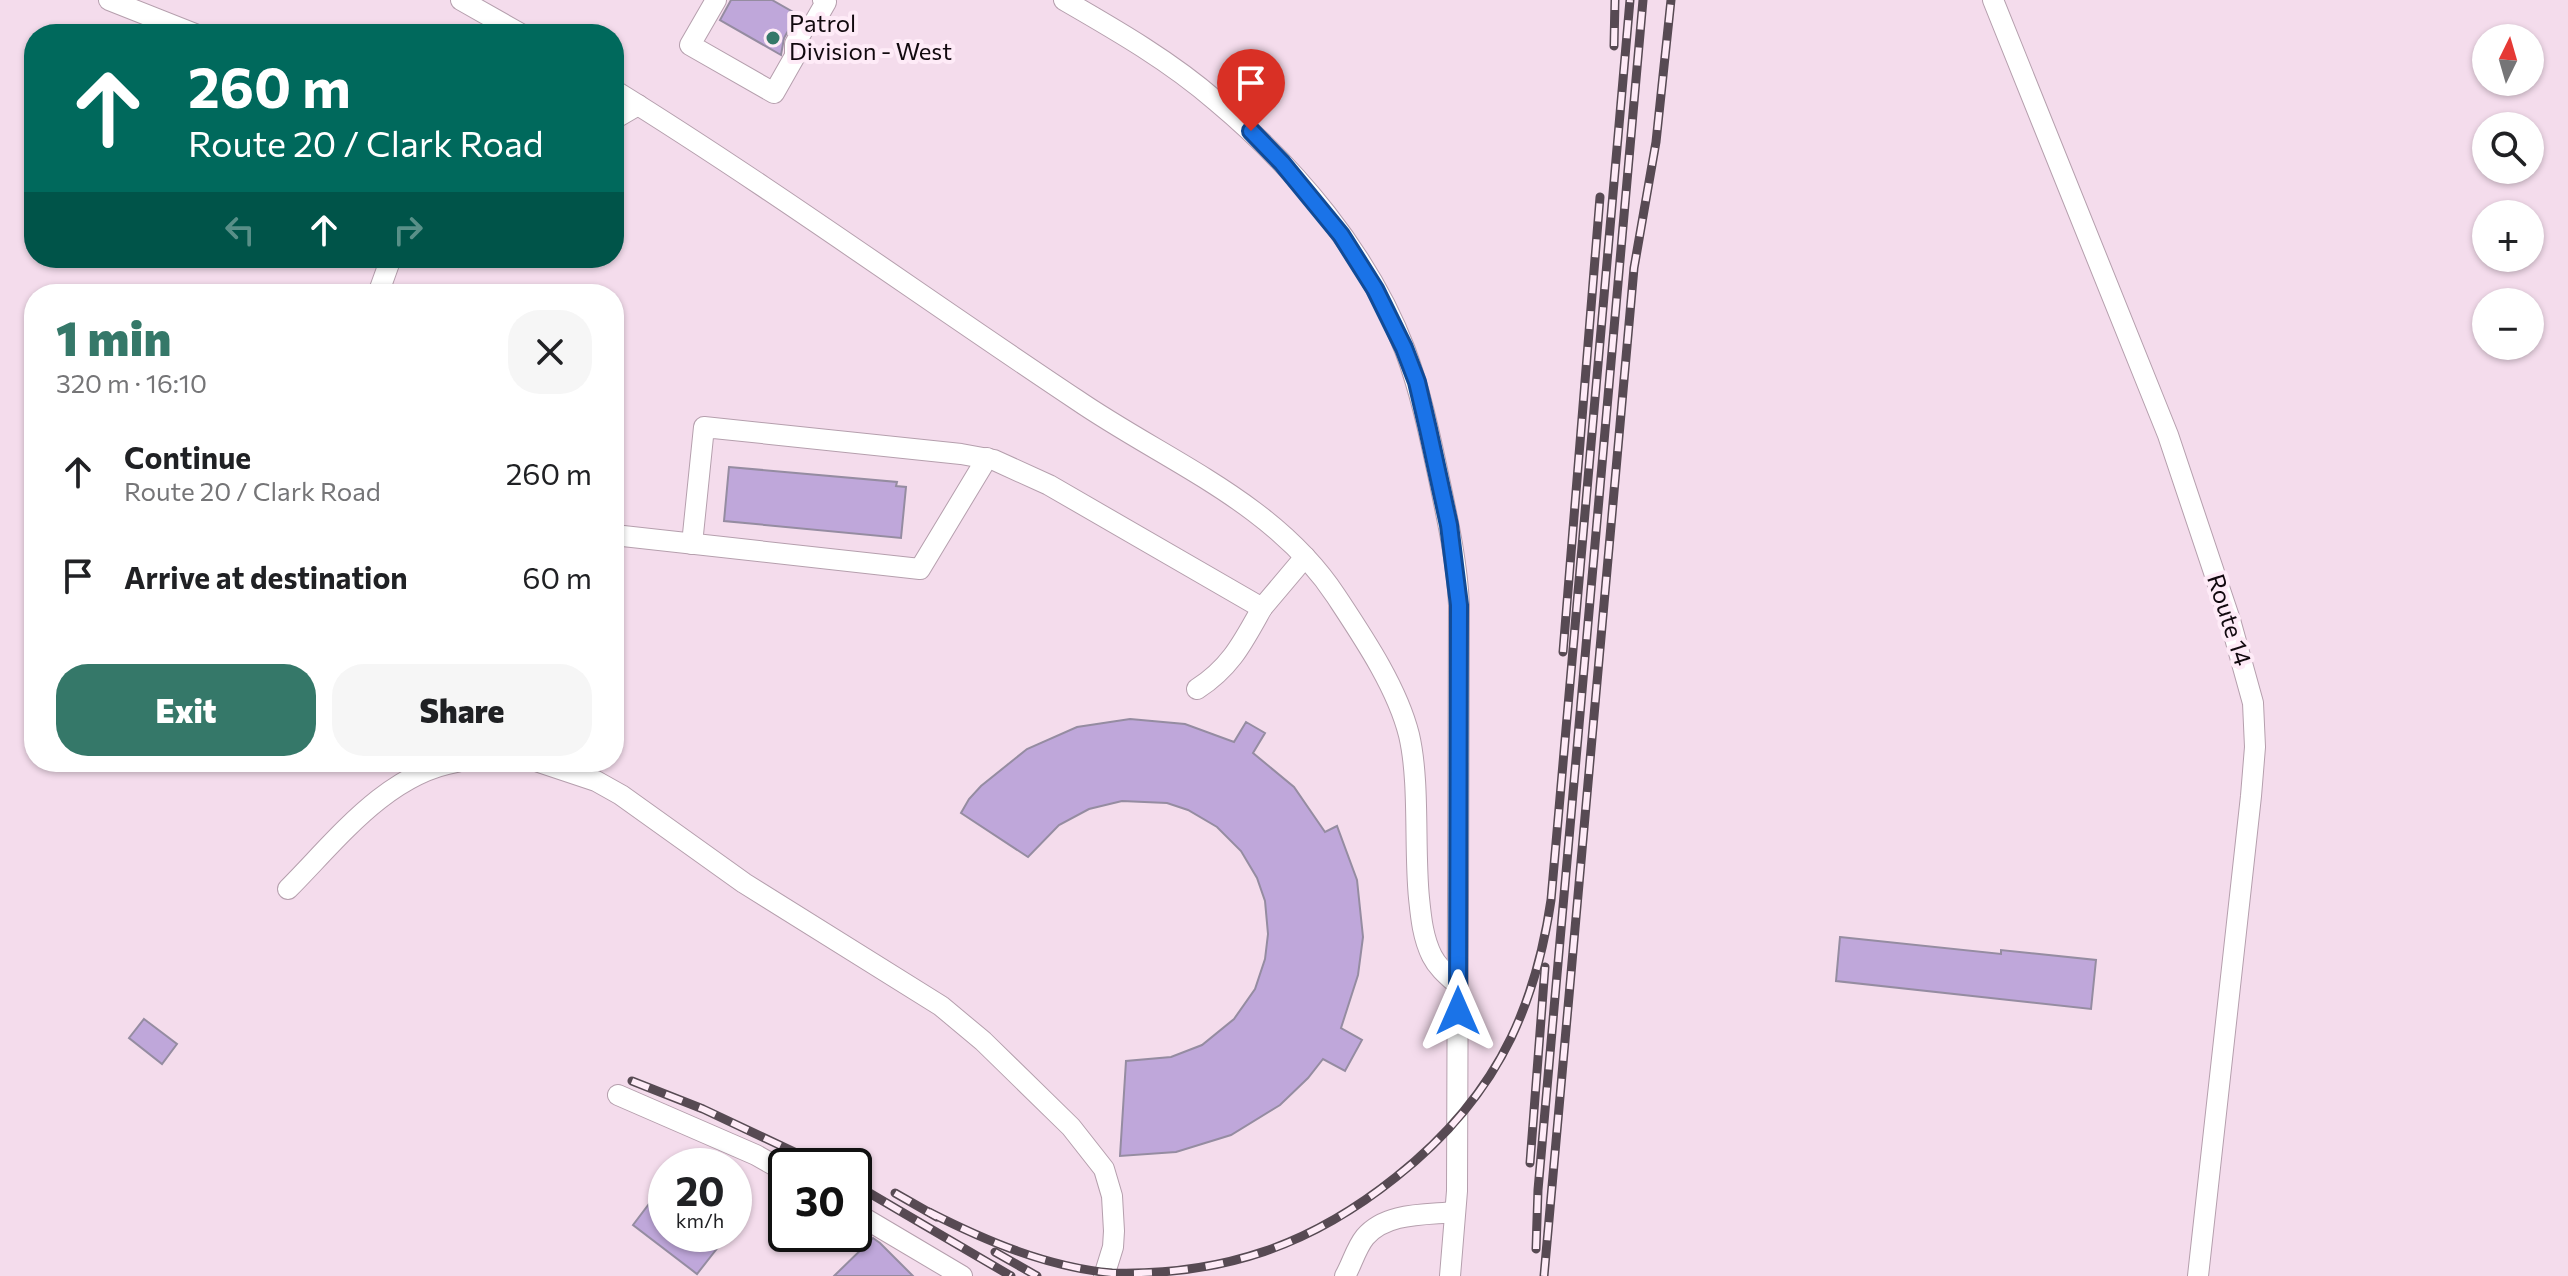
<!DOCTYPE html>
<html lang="en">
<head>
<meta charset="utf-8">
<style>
  :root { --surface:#fff; --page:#f6f6f6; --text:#202124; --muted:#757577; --accent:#357869 }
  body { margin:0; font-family:Commissioner,sans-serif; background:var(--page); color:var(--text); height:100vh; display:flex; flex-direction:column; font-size:30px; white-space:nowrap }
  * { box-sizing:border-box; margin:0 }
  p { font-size:26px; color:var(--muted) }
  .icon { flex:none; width:44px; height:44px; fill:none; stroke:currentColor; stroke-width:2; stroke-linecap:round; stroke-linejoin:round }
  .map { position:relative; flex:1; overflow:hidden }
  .side { position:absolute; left:24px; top:284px; width:600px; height:488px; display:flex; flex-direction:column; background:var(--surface); border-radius:32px; box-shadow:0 2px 6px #0004 }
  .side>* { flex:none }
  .banner { position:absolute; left:24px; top:24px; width:600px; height:244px; border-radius:32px; box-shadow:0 2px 6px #0004; background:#00695c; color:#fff; overflow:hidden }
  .needle { width:52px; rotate:5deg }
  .fabs { position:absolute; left:2472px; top:24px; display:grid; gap:16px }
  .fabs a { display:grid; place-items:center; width:72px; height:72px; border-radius:50%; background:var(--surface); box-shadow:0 2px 6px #0004; font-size:40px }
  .speed { position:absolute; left:648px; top:1148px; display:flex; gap:16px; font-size:40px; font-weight:700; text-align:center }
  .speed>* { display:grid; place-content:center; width:104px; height:104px; border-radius:50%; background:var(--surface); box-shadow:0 2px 6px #0004; line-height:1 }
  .speed small { font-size:20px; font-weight:400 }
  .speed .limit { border:4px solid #111; border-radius:12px; background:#fff; color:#111 }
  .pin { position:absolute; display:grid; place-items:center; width:68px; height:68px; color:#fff; margin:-82px -34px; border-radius:50% 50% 50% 0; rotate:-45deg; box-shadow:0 0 8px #0007 }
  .pin .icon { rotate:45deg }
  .me { position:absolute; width:88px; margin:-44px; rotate:0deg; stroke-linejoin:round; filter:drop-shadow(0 0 6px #0008) }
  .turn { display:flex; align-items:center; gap:28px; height:168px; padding:0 32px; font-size:36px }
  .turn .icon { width:104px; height:104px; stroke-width:2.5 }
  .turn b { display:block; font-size:56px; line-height:68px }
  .lanes { display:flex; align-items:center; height:76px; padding:0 32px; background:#0003; justify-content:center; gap:40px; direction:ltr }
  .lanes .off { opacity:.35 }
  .round { display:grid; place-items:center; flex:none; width:84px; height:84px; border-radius:32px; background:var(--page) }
  .head { display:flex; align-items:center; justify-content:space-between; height:136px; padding:0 32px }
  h1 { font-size:48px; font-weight:800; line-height:60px; color:var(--accent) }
  .action { display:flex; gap:16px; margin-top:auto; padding:16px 32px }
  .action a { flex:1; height:92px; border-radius:32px; background:var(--accent); color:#fff; font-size:32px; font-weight:800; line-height:92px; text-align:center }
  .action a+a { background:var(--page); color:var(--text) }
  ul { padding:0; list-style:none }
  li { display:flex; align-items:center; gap:24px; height:104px; padding:0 32px }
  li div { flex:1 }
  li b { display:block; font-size:30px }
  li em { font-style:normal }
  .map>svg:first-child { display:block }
  .building { fill:#bfa7da; stroke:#958ca1; stroke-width:2 }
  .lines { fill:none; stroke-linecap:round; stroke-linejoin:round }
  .minor-casing { stroke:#b59fad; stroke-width:22 }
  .minor { stroke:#fff; stroke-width:20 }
  .rail-casing { stroke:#574a53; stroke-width:9 }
  .rail { stroke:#feebf7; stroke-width:6; stroke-dasharray:18; stroke-linecap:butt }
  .route-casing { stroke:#114b97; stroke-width:20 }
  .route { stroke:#1a73e8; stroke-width:14 }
  .poi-dot { fill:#357869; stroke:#feebf7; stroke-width:3 }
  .labels { text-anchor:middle; stroke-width:8; stroke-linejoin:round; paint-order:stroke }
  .poi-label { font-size:24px; fill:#11090e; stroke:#feebf7; text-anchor:start }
  .street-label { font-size:24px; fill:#11090e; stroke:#feebf7 }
</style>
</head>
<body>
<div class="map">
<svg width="2568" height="1276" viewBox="0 0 2568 1276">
  <rect width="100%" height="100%" fill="#f4dcec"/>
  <g class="building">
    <path d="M731,0h41l28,16 -7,6 -9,16 -3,17 -61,-35z"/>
    <path d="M729,467l168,15 -1,4 10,1 -5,51 -177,-17z"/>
    <path d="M1130,719l55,5 49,18 12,-20 19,11 -12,20 41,34 31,45 12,-6 20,54 6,57 -5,38 -17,53 21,12 -17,31 -22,-12 -15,19 -28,27 -49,30 -55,17 -56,4 6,-95 45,-4 31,-12 32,-26 21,-30 10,-30 3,-25 -3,-33 -8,-23 -16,-27 -24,-24 -29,-17 -21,-7 -45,-2 -33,8 -30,16 -31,32 -67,-44 8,-14 12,-13 46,-37 50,-22z"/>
    <path d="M1840,937l161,17v-4l95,10 -5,49 -255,-28z"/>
    <path d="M144,1019l33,25 -15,20 -33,-26z"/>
    <path d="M655,1196l11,9v29h38l15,12 -22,28 -64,-49z"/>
    <path d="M873,1238l7,5 33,33h-79z"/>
  </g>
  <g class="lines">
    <g class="minor-casing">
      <g id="minor">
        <path d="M109,0l86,34"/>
        <path d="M461,0l60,34"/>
        <path d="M716,0l-26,45 84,48 21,-37v-12l9,-16 10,-5 12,-21 -3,-2"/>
        <path d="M1064,0c52,30 106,61 152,101 79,66 152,152 189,249 15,40 24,82 33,124 9,43 19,87 21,131l-2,586 -7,85"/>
        <path d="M1993,0l175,435 62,185 23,83 2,44 -4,49 -53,480"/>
        <path d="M614,90c158,98 308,207 463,310 89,61 197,102 259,196 27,41 61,91 73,139 11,47 5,113 10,163 2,20 4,40 13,58 6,12 16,20 26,29"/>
        <path d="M614,119l24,-14"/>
        <path d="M378,294l13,-36"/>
        <path d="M614,535l306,34 67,-111"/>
        <path d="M692,544l12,-117 257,27 33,6 55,25 213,123 43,-51"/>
        <path d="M1197,689c34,-22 46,-47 65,-81"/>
        <path d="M539,762l57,19 25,14 123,88 197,123 42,35 88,86 33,42 8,27 2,35 -1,16 -9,29"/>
        <path d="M288,889c48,-48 98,-115 169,-127"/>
        <path d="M618,1095l138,60 30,17"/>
        <path d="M854,1212l108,64"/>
        <path d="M1345,1276c7,-12 11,-28 20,-39 21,-25 61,-22 90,-25"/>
      </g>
    </g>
    <use href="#minor" class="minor"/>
    <g class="rail-casing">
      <g id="rail">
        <path d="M1614,46l1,-46"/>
        <path d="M1563,652l37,-455"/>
        <path d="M632,1081l71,28 121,57"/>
        <path d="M1530,1163l15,-196"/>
        <path d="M854,1184l157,92"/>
        <path d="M895,1193l42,24"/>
        <path d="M929,1212c57,29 118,55 183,61 111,3 199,-28 284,-96 48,-38 88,-83 115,-139 21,-44 33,-90 40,-138l79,-900"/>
        <path d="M1536,1249l2,-59 105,-1190"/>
        <path d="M995,1252l42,24"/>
        <path d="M1544,1276l90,-1008 22,-126 15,-142"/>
      </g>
    </g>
    <use href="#rail" class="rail"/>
  </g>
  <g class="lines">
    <g class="route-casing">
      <path id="route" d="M1251,131l31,32 59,72 34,54 29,59 13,34 11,47 21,96 10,80 -1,406"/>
    </g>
    <use href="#route" class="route"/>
  </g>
  <circle class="poi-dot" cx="773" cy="38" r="8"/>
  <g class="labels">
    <g class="poi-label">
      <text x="789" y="32">Patrol<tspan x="789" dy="28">Division - West</tspan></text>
    </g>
    <g class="street-label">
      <text transform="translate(2229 620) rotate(72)" y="8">Route 14</text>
    </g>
  </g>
</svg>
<div class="fabs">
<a><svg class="needle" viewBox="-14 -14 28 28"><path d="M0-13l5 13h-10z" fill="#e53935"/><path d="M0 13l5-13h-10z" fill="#757577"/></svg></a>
<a><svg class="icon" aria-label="search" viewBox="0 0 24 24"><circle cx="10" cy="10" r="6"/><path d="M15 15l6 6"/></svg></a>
<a>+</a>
<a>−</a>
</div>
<div class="speed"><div>20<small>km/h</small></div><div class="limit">30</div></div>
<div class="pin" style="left:1251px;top:131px;background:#d93025"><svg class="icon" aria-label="arrive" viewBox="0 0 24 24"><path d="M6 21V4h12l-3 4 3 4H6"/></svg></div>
<svg class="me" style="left:1458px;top:1011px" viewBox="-20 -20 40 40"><path d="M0-17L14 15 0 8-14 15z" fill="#1a73e8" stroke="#fff" stroke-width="4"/></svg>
<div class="banner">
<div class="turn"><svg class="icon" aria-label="ahead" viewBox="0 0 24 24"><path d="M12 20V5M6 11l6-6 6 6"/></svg><div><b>260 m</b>Route 20 / Clark Road</div></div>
<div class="lanes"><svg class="icon off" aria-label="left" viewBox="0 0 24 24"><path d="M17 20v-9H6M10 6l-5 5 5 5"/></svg><svg class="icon" aria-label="ahead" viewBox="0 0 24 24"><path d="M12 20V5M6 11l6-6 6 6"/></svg><svg class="icon off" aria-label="right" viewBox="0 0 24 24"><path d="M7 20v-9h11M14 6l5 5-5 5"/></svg></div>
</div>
<section class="side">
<div class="head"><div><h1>1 min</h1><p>320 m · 16:10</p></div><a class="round"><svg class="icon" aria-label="close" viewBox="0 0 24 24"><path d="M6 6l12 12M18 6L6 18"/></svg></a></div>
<ul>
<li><svg class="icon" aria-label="ahead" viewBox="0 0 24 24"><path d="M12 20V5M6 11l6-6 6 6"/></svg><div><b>Continue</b><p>Route 20 / Clark Road</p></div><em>260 m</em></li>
<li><svg class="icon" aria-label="arrive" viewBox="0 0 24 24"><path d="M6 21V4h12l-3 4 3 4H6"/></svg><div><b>Arrive at destination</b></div><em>60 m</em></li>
</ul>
<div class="action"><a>Exit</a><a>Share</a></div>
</section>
</div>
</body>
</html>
